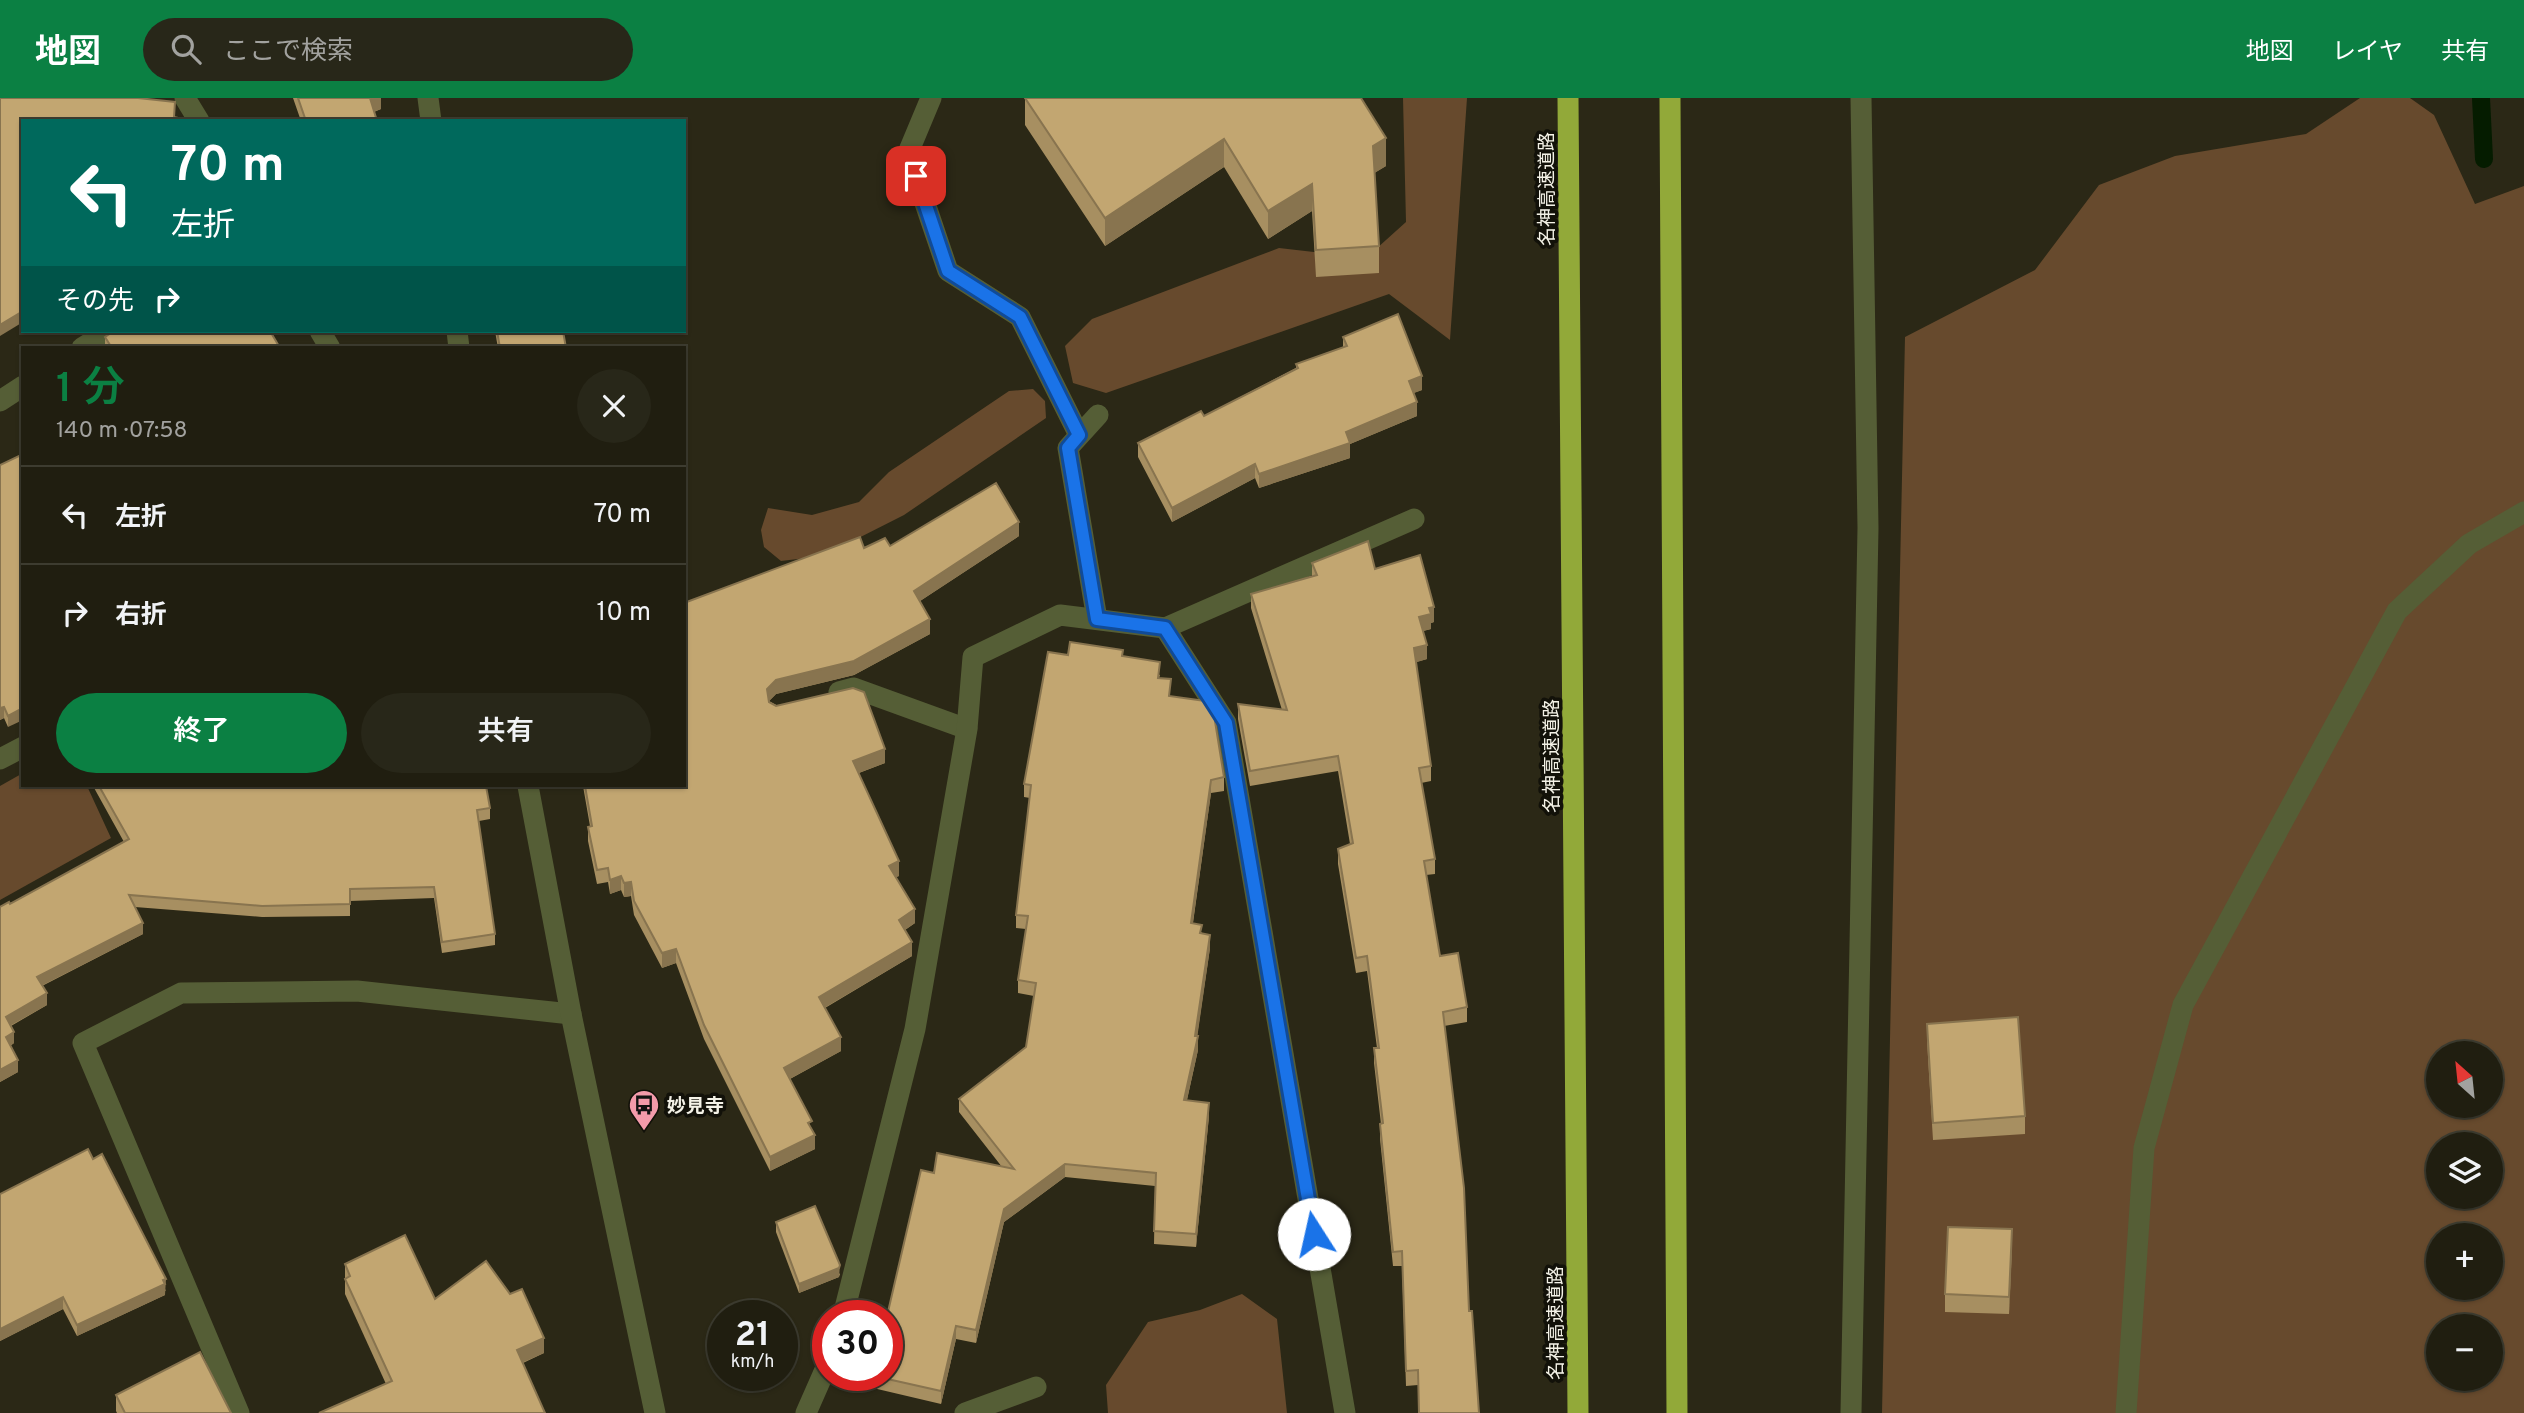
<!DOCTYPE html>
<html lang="ja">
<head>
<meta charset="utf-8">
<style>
  :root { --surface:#201e10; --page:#282719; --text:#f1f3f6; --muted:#a2a29f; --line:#3d3c30; --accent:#0b8043 }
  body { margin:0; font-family:Overpass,"Noto Sans JP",sans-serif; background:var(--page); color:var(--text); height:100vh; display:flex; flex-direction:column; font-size:26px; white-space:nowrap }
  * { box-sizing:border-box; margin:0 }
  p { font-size:23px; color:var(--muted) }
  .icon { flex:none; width:38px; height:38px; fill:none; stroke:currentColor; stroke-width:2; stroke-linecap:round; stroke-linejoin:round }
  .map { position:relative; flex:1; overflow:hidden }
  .panel { position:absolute; left:21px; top:248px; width:665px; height:441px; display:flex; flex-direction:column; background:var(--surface); border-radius:0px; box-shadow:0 2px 5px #0004,0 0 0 2px var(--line) }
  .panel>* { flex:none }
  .banner { position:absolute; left:21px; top:21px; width:665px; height:214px; border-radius:0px; box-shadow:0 2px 5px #0004,0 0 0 2px var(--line); background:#00695c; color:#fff; overflow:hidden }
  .needle { width:46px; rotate:333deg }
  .fabs { position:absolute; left:2426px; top:943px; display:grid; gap:14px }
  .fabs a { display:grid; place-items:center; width:77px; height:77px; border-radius:50%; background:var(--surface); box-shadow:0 2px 5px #0004,0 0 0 2px var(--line); font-size:35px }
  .speed { position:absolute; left:707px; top:1202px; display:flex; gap:14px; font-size:35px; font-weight:700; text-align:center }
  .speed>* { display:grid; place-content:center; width:91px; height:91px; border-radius:50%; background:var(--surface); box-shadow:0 2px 5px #0004,0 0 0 2px var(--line); line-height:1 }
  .speed small { font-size:18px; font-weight:400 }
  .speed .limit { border:10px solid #d22; background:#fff; color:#111 }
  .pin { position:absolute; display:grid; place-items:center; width:60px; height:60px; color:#fff; margin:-30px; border-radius:14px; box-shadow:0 4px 10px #0006 }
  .me { position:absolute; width:77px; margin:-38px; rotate:350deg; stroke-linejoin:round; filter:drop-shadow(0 0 5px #0008) }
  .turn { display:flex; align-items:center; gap:24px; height:147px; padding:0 35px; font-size:32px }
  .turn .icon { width:91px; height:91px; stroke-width:2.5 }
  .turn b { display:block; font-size:49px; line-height:60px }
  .then { display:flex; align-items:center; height:66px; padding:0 35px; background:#0003; gap:14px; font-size:26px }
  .round { display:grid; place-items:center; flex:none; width:74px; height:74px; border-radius:37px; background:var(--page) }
  .overview { display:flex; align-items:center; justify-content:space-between; height:119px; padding:0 35px }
  h1 { font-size:42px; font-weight:600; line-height:52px; color:var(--accent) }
  .action { display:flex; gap:14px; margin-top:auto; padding:14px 35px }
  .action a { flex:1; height:80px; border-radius:42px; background:var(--accent); color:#fff; font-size:28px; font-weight:600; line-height:80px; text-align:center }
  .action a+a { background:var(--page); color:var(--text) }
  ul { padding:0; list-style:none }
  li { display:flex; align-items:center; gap:21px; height:98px; padding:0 35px; border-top:2px solid var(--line) }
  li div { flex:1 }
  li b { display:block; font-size:26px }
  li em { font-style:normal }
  header { display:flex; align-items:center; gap:42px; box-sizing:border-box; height:98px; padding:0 35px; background:var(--accent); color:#fff }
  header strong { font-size:33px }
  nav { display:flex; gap:38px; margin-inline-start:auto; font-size:24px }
  .search { width:490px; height:63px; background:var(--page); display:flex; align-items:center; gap:18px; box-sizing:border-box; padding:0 24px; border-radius:38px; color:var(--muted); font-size:26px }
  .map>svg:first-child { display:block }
  .green { fill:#674a2d; fill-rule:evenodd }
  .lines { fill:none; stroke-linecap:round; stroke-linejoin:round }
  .stream { stroke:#051c00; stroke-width:18 }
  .service { stroke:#555e36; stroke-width:21 }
  .minor { stroke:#555e36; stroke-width:21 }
  .tertiary { stroke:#555e36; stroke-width:21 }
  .motorway { stroke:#92a939; stroke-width:21 }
  .wall { fill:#a78f61 }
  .shaded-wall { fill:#88744f }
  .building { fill:#c2a671; stroke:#88744f; stroke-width:2 }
  .route-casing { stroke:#114b97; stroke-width:18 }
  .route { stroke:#1a73e8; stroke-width:12 }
  .labels { text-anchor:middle; stroke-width:7; stroke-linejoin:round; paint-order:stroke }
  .street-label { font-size:19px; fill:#f4f2e7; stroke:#121109 }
  .poi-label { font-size:19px; font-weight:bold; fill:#f4f2e7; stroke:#121109; text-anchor:start }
</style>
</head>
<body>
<header>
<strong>地図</strong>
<div class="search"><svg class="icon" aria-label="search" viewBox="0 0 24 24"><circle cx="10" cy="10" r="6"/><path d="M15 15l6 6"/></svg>ここで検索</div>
<nav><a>地図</a><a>レイヤ</a><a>共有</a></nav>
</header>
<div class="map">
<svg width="2524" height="1315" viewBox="0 0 2524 1315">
  <rect width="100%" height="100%" fill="#2b2816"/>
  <g class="green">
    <path d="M1403,0h64l-17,242 -61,-46 -283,99 -33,-10 -8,-37 27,-27 187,-71 87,10 40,-36z"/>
    <path d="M2360,0h50l24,17 41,89 49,-18v1227h-642l23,-1076 130,-67 64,-85 76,-29 131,-22zM2438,956h52v52h-52zM2438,1046h52v53h-52zM2438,1138h52v52h-52zM2438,1228h52v53h-52z"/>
    <path d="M1033,291l12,12 1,17 -142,97 -81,41 -42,5 -17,-14 -3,-17 7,-22 44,7 47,-13 30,-30 120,-81z"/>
    <path d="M23,675v13h64l24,52 -111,62v-114z"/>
    <path d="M1242,1196l35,25 10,94h-179l-2,-28 42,-63 52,-12z"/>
  </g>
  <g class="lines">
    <path class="stream" d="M2481,0l3,61"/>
    <g class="service">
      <path d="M931,0l-23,55 40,118 72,46 59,118"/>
      <path d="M1097,521l-29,-171 30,-33"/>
      <path d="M1165,530l249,-109"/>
      <path d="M839,594l15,-4 113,41"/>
      <path d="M965,1315l71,-26"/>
      <path d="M2126,1315l18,-265 39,-143 214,-394 72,-67 55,-32"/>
    </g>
    <g class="minor">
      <path d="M185,0l14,23"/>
      <path d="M320,233l10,17"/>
      <path d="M82,250l27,-17"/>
      <path d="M0,303l23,-15"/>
      <path d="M0,661l23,-12"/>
      <path d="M843,1218l72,-287 52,-300 6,-72 87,-42 105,13 61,95 119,690"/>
      <path d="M239,1315l-156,-370 98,-50 176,-2 214,23"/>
      <path d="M806,1315l22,-50"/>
      <path d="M1851,1315l17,-885 -7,-430"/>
    </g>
    <g class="tertiary">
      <path d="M428,0l3,23"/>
      <path d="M457,233l2,17"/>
      <path d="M528,688l43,228 84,399"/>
    </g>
    <g class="motorway">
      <path d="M1568,0l10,1315"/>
      <path d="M1670,0l7,1315"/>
    </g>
  </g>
  <g class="wall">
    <path d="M293,0h88v11l-7,3 3,9h-76z"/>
    <path d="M1025,0l361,68 -12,7 5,73v27l-63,4 -4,-66 -44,28 -44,-72 -119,79 -80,-121z"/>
    <path d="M495,233h68l3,17h-68z"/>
    <path d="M105,239l175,11h-175z"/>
    <path d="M1343,239l79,53 -9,3 4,23 -67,28v14l-91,30 -4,-10 -83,44 -34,-65v-14l66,-27 92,-48v-4l47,-17z"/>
    <path d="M23,356l-15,273 -4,-9 -4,2v-255z"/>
    <path d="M1019,438l-99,65 10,33 -76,41 -78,19 -7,7 116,62 -26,10 40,103 -3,1 19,46 -10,7 7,26 -87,52 16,43 -51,28 22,51 3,19 -45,22 -66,-132 -28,-76 -14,5 -28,-53 -3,-19 -7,1 -3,-7 -11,4 -2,-12 -11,2 -9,-43v-14l2,-1 -7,-40h101l180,-238z"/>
    <path d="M1312,465l63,6 59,53 -3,1v6l-8,2 4,28 -11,3 15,104v15l-10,2 14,76v15l-9,1 14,81 27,51v15l-23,4 -26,359 -12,1 -4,-120h-9l-13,-127v-15h1l-7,-61v-15h3l-10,-77 -11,2 -18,-109v-15l12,-5 -12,-73 -88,15 -12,-67v-15l44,6 -31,-102v-14l61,-18z"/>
    <path d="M1068,557l55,2 37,18 -1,3 11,18 54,81v14l-13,2 -18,130 9,10 8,15 -13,88 1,14 -11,50 22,16 -13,131 -42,-3 1,-58 -90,-9 -61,45 -28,121 -20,-4 -15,65 -68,-16v-12l61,-203 68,-6 -43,-55v-13l67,-52 8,-51 -16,-3v-13l8,-51 -10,-1v-13l14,-117 -6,-1v-13z"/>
    <path d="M93,688h393l4,22v11l-11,2 16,113v11l-53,8 -8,-55 -84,3v15l-88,1 -127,-10 8,27 -101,52 5,19 -36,21 3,17 -4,3 8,26 -18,10v-175l10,-3 114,-62z"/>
    <path d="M1927,926l98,92v18l-92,6 -6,-99z"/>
    <path d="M0,1096l166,96 -1,1v4l-88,41 -14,-27 -63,32z"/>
    <path d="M776,1124l64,52 -1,3 -40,16 -23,-61z"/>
    <path d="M2012,1149l-3,67 -64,-2v-18z"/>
    <path d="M345,1166l90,35 109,54 -21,10 -137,21 -41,-90z"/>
    <path d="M116,1297l115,18h-114l-1,-2z"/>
  </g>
  <g class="shaded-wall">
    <path d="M370,0h11v11l-11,4z"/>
    <path d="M1386,40v28l-13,8v-28z"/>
    <path d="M1224,41v28l-119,79v-28z"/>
    <path d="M1312,86v27l-44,28v-28z"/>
    <path d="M23,213v11l-23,14v-11z"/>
    <path d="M1422,278v14l-13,5v-14z"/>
    <path d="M1417,304v14l-67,28v14l-91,30v-14l87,-42z"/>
    <path d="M1255,366v14l-83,44v-14z"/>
    <path d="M1019,424v14l-105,69v-14z"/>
    <path d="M1434,509v15l-3,1v6l-12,3v-15l10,-9z"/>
    <path d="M930,521v15l-76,41 -78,19 -9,9v-14l9,-9z"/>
    <path d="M1427,547v14l-13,4v-15z"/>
    <path d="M4,609v11l-4,2v-12z"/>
    <path d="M23,610v12l-15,7v-11z"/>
    <path d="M885,651v14l-32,12v-14z"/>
    <path d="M1211,682v13l-20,143v-13z"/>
    <path d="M899,763v15l-10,4v-14z"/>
    <path d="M621,778v14l-11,4v-14z"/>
    <path d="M631,784v14l-7,1v-14z"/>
    <path d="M915,811v14l-16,11v-14z"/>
    <path d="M143,825v11l-106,54v-11z"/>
    <path d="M1210,837v13l-14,98 2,-10v14l-14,63v-13l11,-64z"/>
    <path d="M912,844v14l-93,55v-14z"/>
    <path d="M676,851v14l-14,5v-15z"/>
    <path d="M47,895v12l-41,23v-11z"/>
    <path d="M14,934v11l-8,6v-12z"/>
    <path d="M841,939v14l-57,31v-14z"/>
    <path d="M18,962v12l-18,10v-12z"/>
    <path d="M1209,1005v13l-13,131v-13z"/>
    <path d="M815,1037v14l-45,22v-14z"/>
    <path d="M1065,1066v13l-61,45 -28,121v-13l28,-121z"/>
    <path d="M2012,1131v18l-3,67v-17z"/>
    <path d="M840,1167l-1,12 -40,16v-9z"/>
    <path d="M166,1181l-1,16 -88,41v-11z"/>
    <path d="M63,1199v12l-63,32v-12z"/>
    <path d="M956,1228v13l-15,65v-13z"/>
    <path d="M544,1240v15l-27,12v-15z"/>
  </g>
  <g class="building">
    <path d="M0,0h138l37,4 -1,15 9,2v2h-160v190l-23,14z"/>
    <path d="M298,0h73h-1l7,23h-71z"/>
    <path d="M1025,0h336l25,40 -13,8 6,100 -63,4 -4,-66 -44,27 -44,-72 -119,79z"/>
    <path d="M1398,216l24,62 -13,5 8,21 -71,30 4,11 -91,31 -4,-10 -83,44 -34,-65 63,-32 3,5 94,-48 -2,-4 51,-18 -4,-9z"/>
    <path d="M114,233h156l10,17h-168l-7,-11z"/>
    <path d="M497,233h66l3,17h-66z"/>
    <path d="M23,356v254l-15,8 -4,-9 -4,1v-243z"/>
    <path d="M996,385l23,39 -105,69 16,28 -76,42 -78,19 -9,9 2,13 7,4 77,-18 11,4 21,57 -32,12 46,100 -10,5 26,43 -16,11 13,22 -93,55 22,40 -57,31 28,53 -4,2 7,12 -45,22 -66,-132 -28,-76 -14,4 -28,-52 -3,-19 -7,1 -3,-7 -11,4 -2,-12 -11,2 -9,-43 4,-1 -7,-40h99v-183l176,-66 4,11 21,-10 5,8z"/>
    <path d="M1368,443l7,28 45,-14 14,52 -5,1 2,6 -12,3 8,28 -13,3 17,118 -12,2 16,91 -11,2 16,95 18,-3 9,54 -24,5 21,176 5,123h3l7,102h-60l-1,-43 -12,1 -4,-120 -9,1 -13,-128 3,-1 -9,-75h5l-12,-92 -11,2 -18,-109 15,-6 -15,-87 -88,15 -12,-67 49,6 -36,-116 66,-19 -5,-12z"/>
    <path d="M1070,544l53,8 -1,6 38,6 -2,16 13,1 -2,17 36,5 9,14 10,62 -13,3 -20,143 11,2 -2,8 10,2 -15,101h3l-14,64 25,3 -13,131 -42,-3 2,-58 -91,-9 -61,45 -28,121 -20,-4 -15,65 -67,-15h13v-60l34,-146 13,3 3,-20 77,16 -55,-70 67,-52 10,-64 -18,-3 10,-64 -12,-1 15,-130 -7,-1 24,-132 20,3z"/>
    <path d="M99,688h387l4,22 -13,2 18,124 -53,8 -8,-55 -84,2v15l-88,2 -133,-11 14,28 -106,54 10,16 -41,24 8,15 -8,5 12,23 -18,10v-163l9,-5 1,2 119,-65z"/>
    <path d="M2018,919l7,99 -92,7 -6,-99z"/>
    <path d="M88,1051l5,10 9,-5 64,125 -3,1 2,4 -88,41 -14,-28 -63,32v-135z"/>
    <path d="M815,1108l25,59 -1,3 -40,16 -23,-62z"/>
    <path d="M1948,1129l64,2 -3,68 -64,-3z"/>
    <path d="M405,1137l30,64 51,-38 24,33 12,-5 22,49 -27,12 28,63h-226l73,-32 -47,-102 5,-3 -5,-12z"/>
    <path d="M200,1254l31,61h-106l-9,-18z"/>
  </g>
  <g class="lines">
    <g class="route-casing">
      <path id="route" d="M916,78l32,95 72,46 59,118 -11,13 29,171 68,9 61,95 88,511"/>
    </g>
    <use href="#route" class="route"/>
  </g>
  <defs>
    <g id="bus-pin" transform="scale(1.575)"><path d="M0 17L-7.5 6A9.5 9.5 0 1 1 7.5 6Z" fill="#f39aaa" stroke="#121109"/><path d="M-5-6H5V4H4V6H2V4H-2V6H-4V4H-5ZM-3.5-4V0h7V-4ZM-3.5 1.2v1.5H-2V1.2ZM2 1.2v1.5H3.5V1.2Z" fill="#111"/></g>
  </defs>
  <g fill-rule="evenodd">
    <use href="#bus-pin" x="644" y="1007"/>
  </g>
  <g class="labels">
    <g class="street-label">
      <text transform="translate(1546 91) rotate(-90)" y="7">名神高速道路</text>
      <text transform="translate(1551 658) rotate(-90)" y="7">名神高速道路</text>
      <text transform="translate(1555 1225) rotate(-90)" y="7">名神高速道路</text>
    </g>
    <g class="poi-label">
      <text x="667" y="1014">妙見寺</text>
    </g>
  </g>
</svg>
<div class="fabs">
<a><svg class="needle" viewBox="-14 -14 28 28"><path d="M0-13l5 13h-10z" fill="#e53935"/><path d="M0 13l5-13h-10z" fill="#a2a29f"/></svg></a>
<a><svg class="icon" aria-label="layers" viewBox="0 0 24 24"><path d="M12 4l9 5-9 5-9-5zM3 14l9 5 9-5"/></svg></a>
<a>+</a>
<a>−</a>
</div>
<div class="speed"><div>21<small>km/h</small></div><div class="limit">30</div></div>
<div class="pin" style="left:916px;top:78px;background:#d93025"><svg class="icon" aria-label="arrive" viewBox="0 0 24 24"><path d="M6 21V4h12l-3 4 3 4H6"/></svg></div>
<svg class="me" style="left:1314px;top:1136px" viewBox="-20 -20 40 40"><circle r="19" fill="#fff"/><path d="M0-13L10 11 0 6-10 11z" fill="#1a73e8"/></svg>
<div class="banner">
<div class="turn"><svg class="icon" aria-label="left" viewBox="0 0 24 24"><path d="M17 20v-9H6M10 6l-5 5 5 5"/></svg><div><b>70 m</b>左折</div></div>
<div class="then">その先<svg class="icon" aria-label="right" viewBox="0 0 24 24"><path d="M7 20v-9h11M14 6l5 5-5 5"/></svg></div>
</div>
<section class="panel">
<div class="overview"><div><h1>1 分</h1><p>140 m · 07:58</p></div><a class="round"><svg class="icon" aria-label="close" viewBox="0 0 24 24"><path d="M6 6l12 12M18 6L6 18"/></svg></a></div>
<ul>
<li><svg class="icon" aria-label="left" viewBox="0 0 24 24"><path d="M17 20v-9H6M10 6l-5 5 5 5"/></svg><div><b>左折</b></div><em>70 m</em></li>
<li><svg class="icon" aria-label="right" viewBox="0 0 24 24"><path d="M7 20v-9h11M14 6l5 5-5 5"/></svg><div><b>右折</b></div><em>10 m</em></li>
</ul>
<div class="action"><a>終了</a><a>共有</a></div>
</section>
</div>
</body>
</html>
